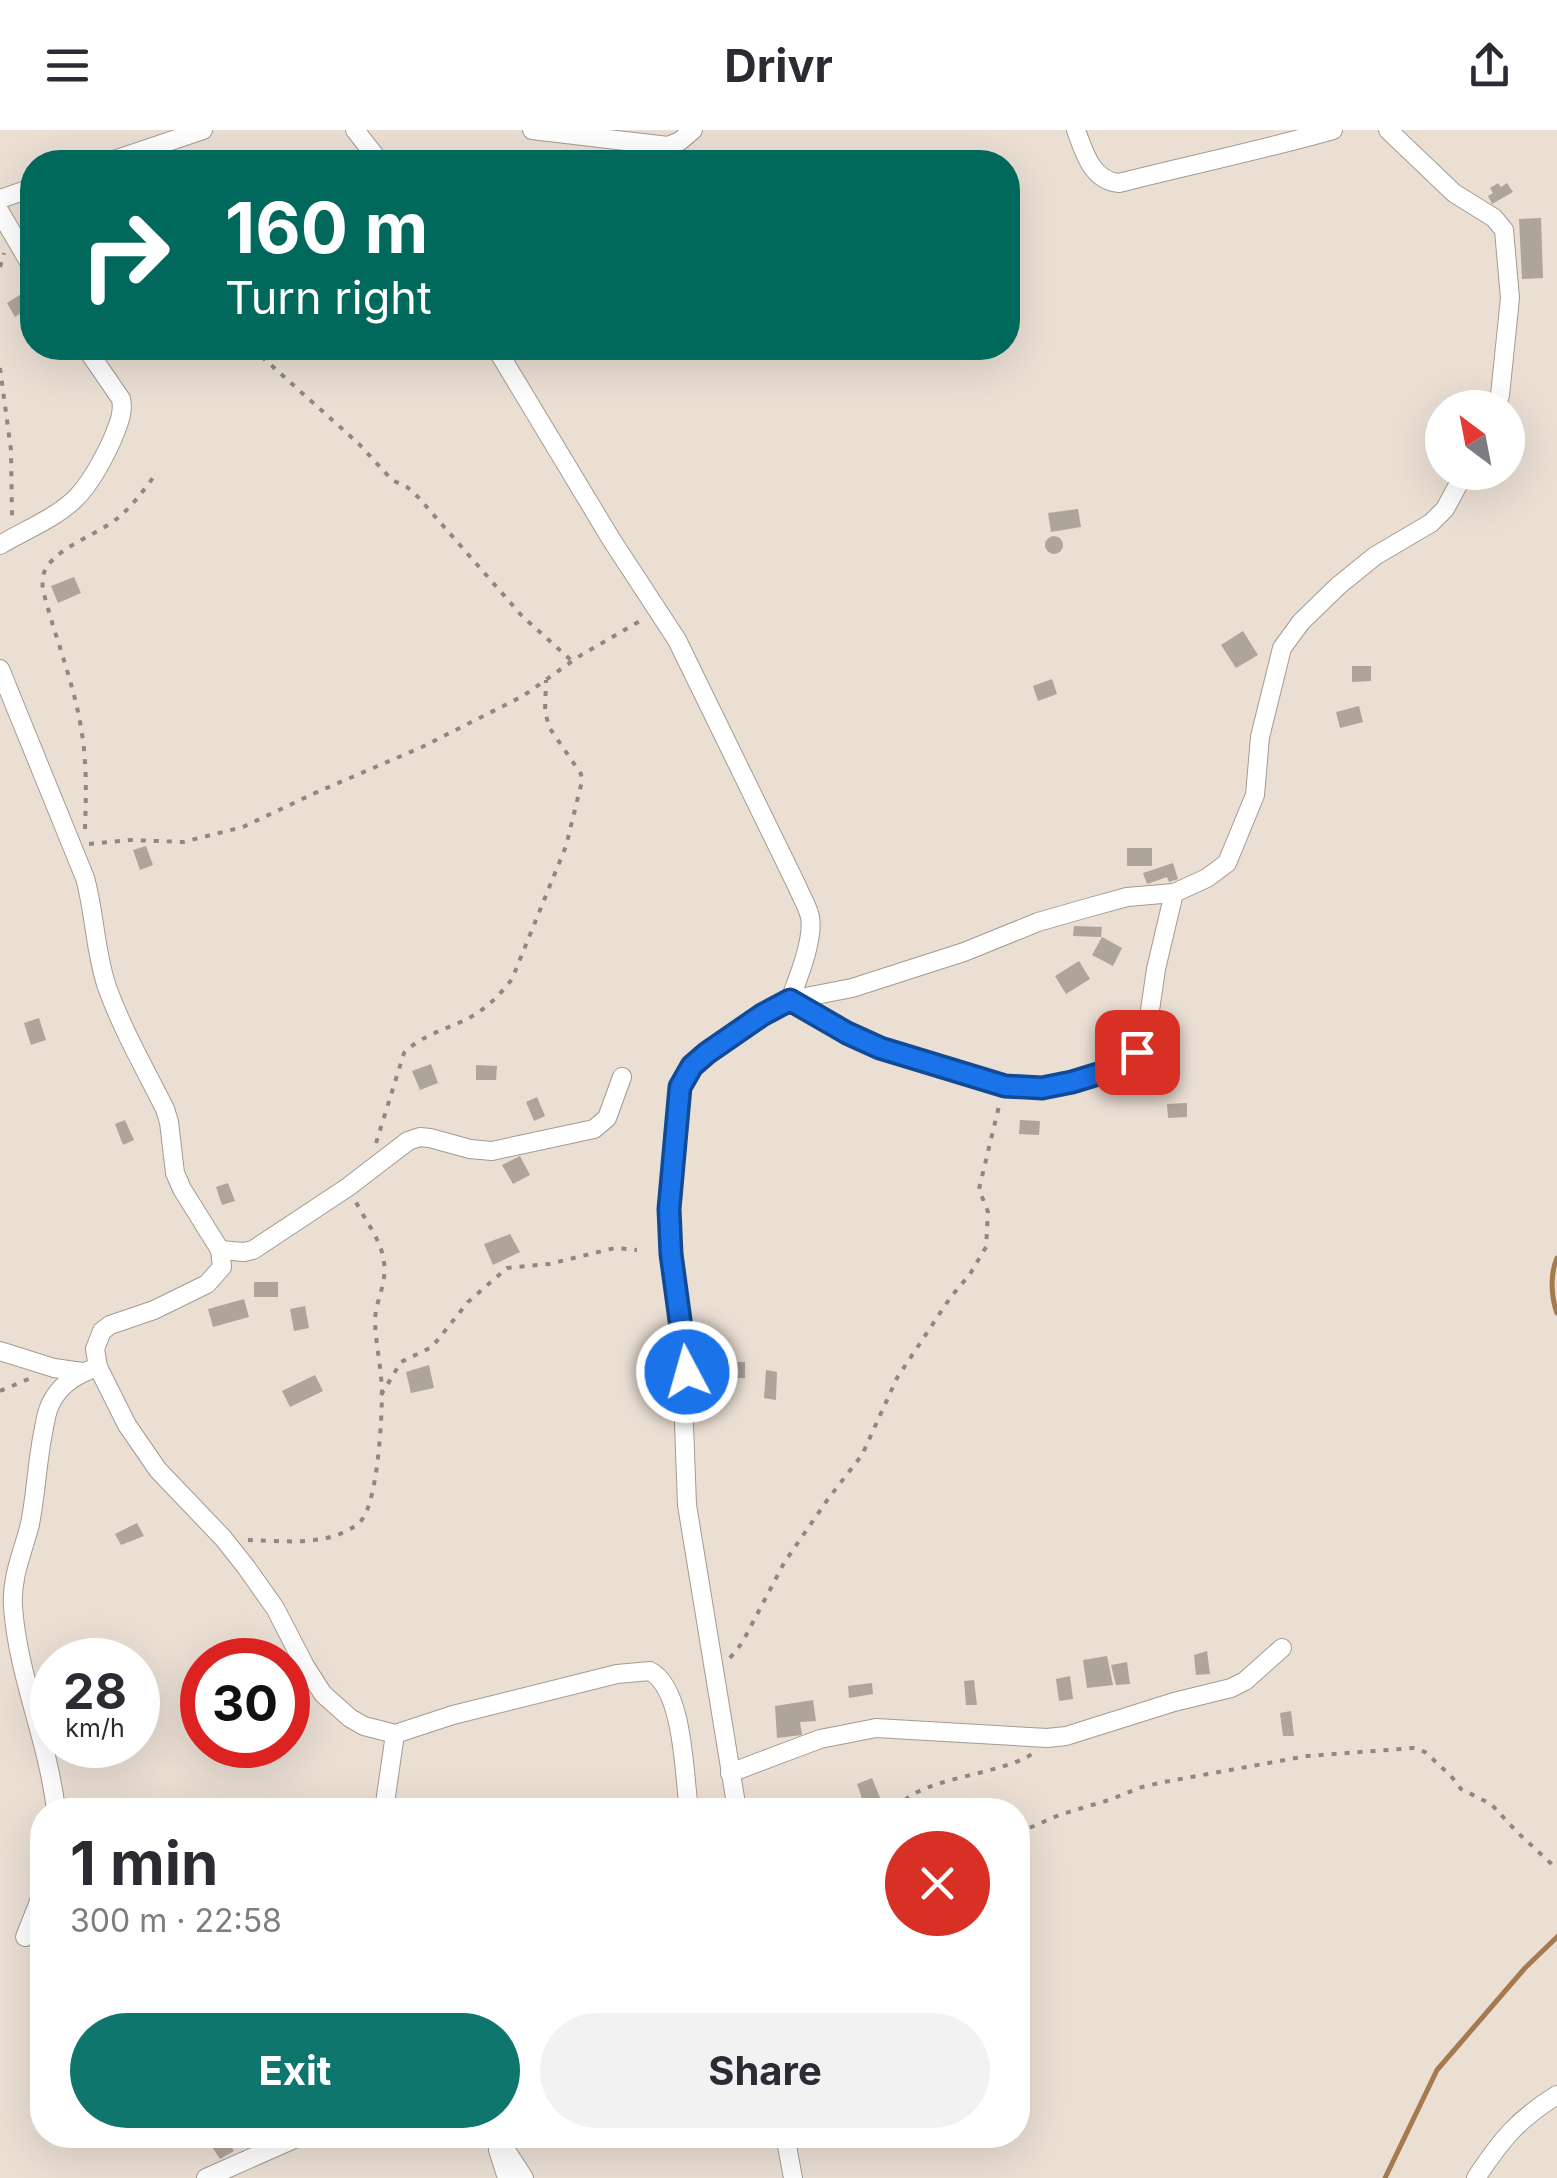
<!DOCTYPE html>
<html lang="en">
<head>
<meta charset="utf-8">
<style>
  :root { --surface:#fff; --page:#f2f2f3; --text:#2b2b33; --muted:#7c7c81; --accent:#0f766e }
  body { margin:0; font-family:Inter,sans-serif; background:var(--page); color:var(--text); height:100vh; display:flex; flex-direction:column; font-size:38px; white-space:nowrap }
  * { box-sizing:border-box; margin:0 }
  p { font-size:32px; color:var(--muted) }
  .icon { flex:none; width:55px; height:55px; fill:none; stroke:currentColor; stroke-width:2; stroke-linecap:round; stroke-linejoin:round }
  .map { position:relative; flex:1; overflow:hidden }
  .side { position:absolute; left:30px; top:1668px; width:1000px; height:350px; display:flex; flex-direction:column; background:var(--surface); border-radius:40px; box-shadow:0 10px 40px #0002 }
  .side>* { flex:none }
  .hud { position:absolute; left:20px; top:20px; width:1000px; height:210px; border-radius:40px; box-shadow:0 10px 40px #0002; background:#00695c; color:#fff; overflow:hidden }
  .needle { width:65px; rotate:328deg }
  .fabs { position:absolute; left:1425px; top:260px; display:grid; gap:20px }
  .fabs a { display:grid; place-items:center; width:100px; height:100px; border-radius:50%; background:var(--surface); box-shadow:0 10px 40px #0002; font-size:50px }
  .speed { position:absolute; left:30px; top:1508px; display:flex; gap:20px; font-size:50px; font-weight:700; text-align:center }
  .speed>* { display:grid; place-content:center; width:130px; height:130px; border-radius:50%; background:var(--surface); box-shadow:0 10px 40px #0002; line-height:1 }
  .speed small { font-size:25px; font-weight:400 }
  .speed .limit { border:15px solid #d22; background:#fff; color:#111 }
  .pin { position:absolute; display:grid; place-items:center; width:85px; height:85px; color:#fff; margin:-42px; border-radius:20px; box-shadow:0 5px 15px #0006 }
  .me { position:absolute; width:110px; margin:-55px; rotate:354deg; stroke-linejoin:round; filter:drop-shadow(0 0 8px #0008) }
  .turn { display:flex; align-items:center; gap:35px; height:210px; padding:0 40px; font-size:45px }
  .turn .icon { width:130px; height:130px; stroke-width:2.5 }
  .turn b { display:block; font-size:70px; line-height:85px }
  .round { display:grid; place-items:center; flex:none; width:105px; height:105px; border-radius:52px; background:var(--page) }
  .headline { display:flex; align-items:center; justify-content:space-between; height:170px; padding:0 40px }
  h1 { font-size:60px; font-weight:700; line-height:75px }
  .button { display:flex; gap:20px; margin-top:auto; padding:20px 40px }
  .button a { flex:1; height:115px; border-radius:60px; background:var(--accent); color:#fff; font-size:40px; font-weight:700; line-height:115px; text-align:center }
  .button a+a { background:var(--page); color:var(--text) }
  header { display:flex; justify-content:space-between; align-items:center; height:130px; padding:0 40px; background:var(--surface); font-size:45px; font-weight:700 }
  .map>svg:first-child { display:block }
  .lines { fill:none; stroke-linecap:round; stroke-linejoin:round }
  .stream { stroke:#a57a4e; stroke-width:5 }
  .building { fill:#afa499 }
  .street-casing { stroke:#a59a90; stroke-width:20 }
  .path { stroke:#908780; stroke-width:4; stroke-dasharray:5 8; stroke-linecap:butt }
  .street { stroke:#fff; stroke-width:18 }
  .route-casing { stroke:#114b97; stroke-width:25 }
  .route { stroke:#1a73e8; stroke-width:18 }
</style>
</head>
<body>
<header><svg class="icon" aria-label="menu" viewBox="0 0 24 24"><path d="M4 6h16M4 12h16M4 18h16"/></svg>Drivr<svg class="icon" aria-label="share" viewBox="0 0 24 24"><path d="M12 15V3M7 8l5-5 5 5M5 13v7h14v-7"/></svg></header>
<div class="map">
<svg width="1557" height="2048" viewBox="0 0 1557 2048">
  <rect width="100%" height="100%" fill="#ebdfd4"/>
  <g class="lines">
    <g class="stream">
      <path d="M1557,1128c-7,16 -6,39 0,55"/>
      <path d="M1385,2048l52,-108 88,-102 32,-31"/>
    </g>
  </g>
  <g class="building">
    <path d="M1498,53l3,4 6,-4 6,9 -21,12 -4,-8 5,-3 -3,-5z"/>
    <path d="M1541,88l2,60 -21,1 -3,-60z"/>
    <path d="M29,159l3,6v11l-17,11 -8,-14z"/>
    <path d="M1078,379l3,18 -30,5 -3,-19z"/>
    <circle cx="1054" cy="415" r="9"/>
    <path d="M74,447l7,16 -23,10 -7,-17z"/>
    <path d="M1243,501l15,24 -22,13 -15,-23z"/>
    <path d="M1352,536h19v15l-19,1z"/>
    <path d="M1052,549l5,15 -19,7 -5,-15z"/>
    <path d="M1359,576l4,16 -23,6 -4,-16z"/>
    <path d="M146,716l7,19 -13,5 -7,-20z"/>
    <rect x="1127" y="718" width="25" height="18"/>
    <path d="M1173,733l5,16 -9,3 -2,-5 -20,7 -4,-11z"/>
    <path d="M1074,796l28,1 -1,10 -28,-1z"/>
    <path d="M1102,807l20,11 -9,18 -21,-11z"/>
    <path d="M1079,831l11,18 -24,15 -11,-18z"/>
    <path d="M39,888l7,22 -15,5 -7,-22z"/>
    <path d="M431,934l7,19 -18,7 -8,-19z"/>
    <path d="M476,935l21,1 -1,14h-20z"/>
    <path d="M537,967l8,19 -11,5 -8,-19z"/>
    <path d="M1187,973v14l-19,1 -1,-14z"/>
    <path d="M125,990l9,20 -11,5 -8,-21z"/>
    <path d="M1020,990l20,1 -1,14 -20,-1z"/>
    <path d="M520,1026l10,19 -17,9 -11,-19z"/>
    <path d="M228,1053l7,18 -13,4 -6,-18z"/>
    <path d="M510,1104l10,18 -27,13 -9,-21z"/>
    <rect x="254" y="1152" width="24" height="15"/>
    <path d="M244,1169l5,18 -36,10 -5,-18z"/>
    <path d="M305,1176l4,22 -15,3 -4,-22z"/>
    <rect x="714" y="1232" width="31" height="16"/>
    <path d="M429,1235l5,23 -23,5 -5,-21z"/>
    <path d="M766,1240l11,2 -1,28 -12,-2z"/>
    <path d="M315,1245l8,16 -33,16 -8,-16z"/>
    <path d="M137,1393l7,13 -23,9 -6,-11z"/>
    <path d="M1207,1521l3,23 -14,1 -2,-20z"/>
    <path d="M1107,1526l6,29 -26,3 -4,-28z"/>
    <path d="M1127,1532l3,22 -14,1 -5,-20z"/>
    <path d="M1070,1546l3,23 -14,2 -3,-22z"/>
    <path d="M974,1550l3,25h-11l-2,-24z"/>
    <path d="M872,1553l1,11 -24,4 -1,-12z"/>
    <path d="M813,1570l3,21 -16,1 2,13 -25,3 -2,-32z"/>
    <path d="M1291,1581l3,25h-11l-3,-23z"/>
    <path d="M872,1648l13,32h-19l-9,-26z"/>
    <path d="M211,2005h13l10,16 -14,8 -14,-21z"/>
  </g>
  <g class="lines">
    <g class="street-casing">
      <g id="street">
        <path d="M355,0l25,32"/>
        <path d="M532,0l136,16 12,-5 13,-11"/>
        <path d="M1076,0c8,22 16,51 43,53 71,-18 143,-33 214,-53"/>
        <path d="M1388,0l66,63 40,25 10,12 6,68 -10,97 -4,13"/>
        <path d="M108,32l95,-32"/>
        <path d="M0,69l32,-11"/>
        <path d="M0,82l32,55"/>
        <path d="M496,218l115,191 66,101 120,246c4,10 11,21 13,31 4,23 -12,61 -20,83l57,33 33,15 125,38 37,2 30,-6 49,-15 16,-15 12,-35 7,-48 18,-76"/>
        <path d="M0,415c25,-15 54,-26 75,-46 16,-16 29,-41 38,-61 5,-13 11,-25 8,-39l-35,-51"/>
        <path d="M0,539l85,209c10,36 10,74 22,109 15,42 38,82 58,122l4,13 6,51 7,16 38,61 2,17 -15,17 -53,26 -44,15 -8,6 -7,18 3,18 29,58 31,45 65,68 23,29 29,41 30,58 18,28 27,24 14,8 31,8 58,-19 164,-41 33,-3c34,18 34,105 39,139"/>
        <path d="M220,1120l24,2 9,-2 95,-63 60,-46 12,-4 10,1 40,11 22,2 102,-22 13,-11 15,-41"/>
        <path d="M0,1221l54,17 28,4"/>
        <path d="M730,1643l90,-34 56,-11 171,10 19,-2 108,-34 57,-14 14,-7 37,-33"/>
        <path d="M56,1680c-8,-69 -38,-134 -43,-203 -2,-30 10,-55 17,-83 6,-30 7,-61 13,-91 2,-10 3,-21 8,-30 9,-19 28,-30 47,-36"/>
        <path d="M384,1680l11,-76"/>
        <path d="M737,1680l-50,-305 -3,-81 3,-51 -16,-119 -2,-45 11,-122c14,-35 66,-62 97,-82l13,-5 62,-12 112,-36 74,-30 49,-14 40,-11 47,-4 33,-15 20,-15 28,-68 5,-58 22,-89 19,-26 37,-36 37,-30 56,-33 14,-14 20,-37"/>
        <path d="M25,1807l17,-43"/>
        <path d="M496,2005l28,43"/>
        <path d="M785,2005l8,43"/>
        <path d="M498,2020l9,28"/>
        <path d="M206,2048l97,-43"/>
        <path d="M1476,2048c25,-38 42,-59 81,-83"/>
      </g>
    </g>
    <g class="path">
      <path d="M0,137l4,-14"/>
      <path d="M252,218l107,96 33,36 15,7 11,10 104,119 50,45"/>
      <path d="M0,238l11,82 1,66"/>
      <path d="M85,699c1,-32 2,-63 -3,-95 -7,-49 -27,-96 -39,-144 -1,-8 -1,-16 4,-23 13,-21 52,-33 72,-50 14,-12 25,-27 36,-42"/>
      <path d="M89,714l42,-4 52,2 60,-15 72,-34 107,-46 101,-51 55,-39 67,-39"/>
      <path d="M376,1013l28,-90c17,-18 44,-24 65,-35 18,-10 31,-23 43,-39l54,-133 16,-65 -1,-7 -32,-47 -4,-16 1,-31"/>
      <path d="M0,1261l31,-13"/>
      <path d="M381,1265l20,-33 31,-15 36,-45 39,-34 42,-4 66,-16 22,2"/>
      <path d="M248,1410c37,1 81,7 111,-17 19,-16 23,-106 23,-133 -1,-23 -6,-45 -7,-68 0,-21 12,-37 9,-60 -2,-21 -20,-43 -29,-62"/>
      <path d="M730,1528l12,-15 42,-80 44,-64 34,-44 35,-77 53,-80 20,-24 16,-27 2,-35 -9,-23 21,-87"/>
      <path d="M897,1680c15,-32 102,-34 135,-56"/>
      <path d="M1018,1703l41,-18 50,-15 33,-13 22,-5 143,-26 107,-8 11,4 26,24 10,13 30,15 26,28 40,37"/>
    </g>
    <use href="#street" class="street"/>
  </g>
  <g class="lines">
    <g class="route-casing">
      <path id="route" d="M687,1242l-16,-118 -2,-45 11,-122 12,-21 15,-13 55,-38 28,-15 57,33 33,15 125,38 37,2 30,-6 49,-15 16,-15"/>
    </g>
    <use href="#route" class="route"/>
  </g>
</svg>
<div class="fabs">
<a><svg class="needle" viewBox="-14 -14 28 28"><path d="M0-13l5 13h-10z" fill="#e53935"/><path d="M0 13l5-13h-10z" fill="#7c7c81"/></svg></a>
</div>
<div class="speed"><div>28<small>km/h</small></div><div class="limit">30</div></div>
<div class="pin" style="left:1137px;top:922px;background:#d93025"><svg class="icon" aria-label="arrive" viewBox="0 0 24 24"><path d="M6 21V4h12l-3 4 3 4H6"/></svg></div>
<svg class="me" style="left:687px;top:1242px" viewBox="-20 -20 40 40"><circle r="17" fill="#1a73e8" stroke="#fff" stroke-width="3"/><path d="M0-11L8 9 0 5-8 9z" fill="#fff"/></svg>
<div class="hud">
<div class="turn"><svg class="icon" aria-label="right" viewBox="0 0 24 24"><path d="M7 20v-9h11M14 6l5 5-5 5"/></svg><div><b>160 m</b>Turn right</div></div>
</div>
<section class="side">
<div class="headline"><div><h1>1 min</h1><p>300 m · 22:58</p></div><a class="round" style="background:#d93025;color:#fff"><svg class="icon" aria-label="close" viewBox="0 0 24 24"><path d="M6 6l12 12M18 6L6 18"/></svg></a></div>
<div class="button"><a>Exit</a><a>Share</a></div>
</section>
</div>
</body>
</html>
